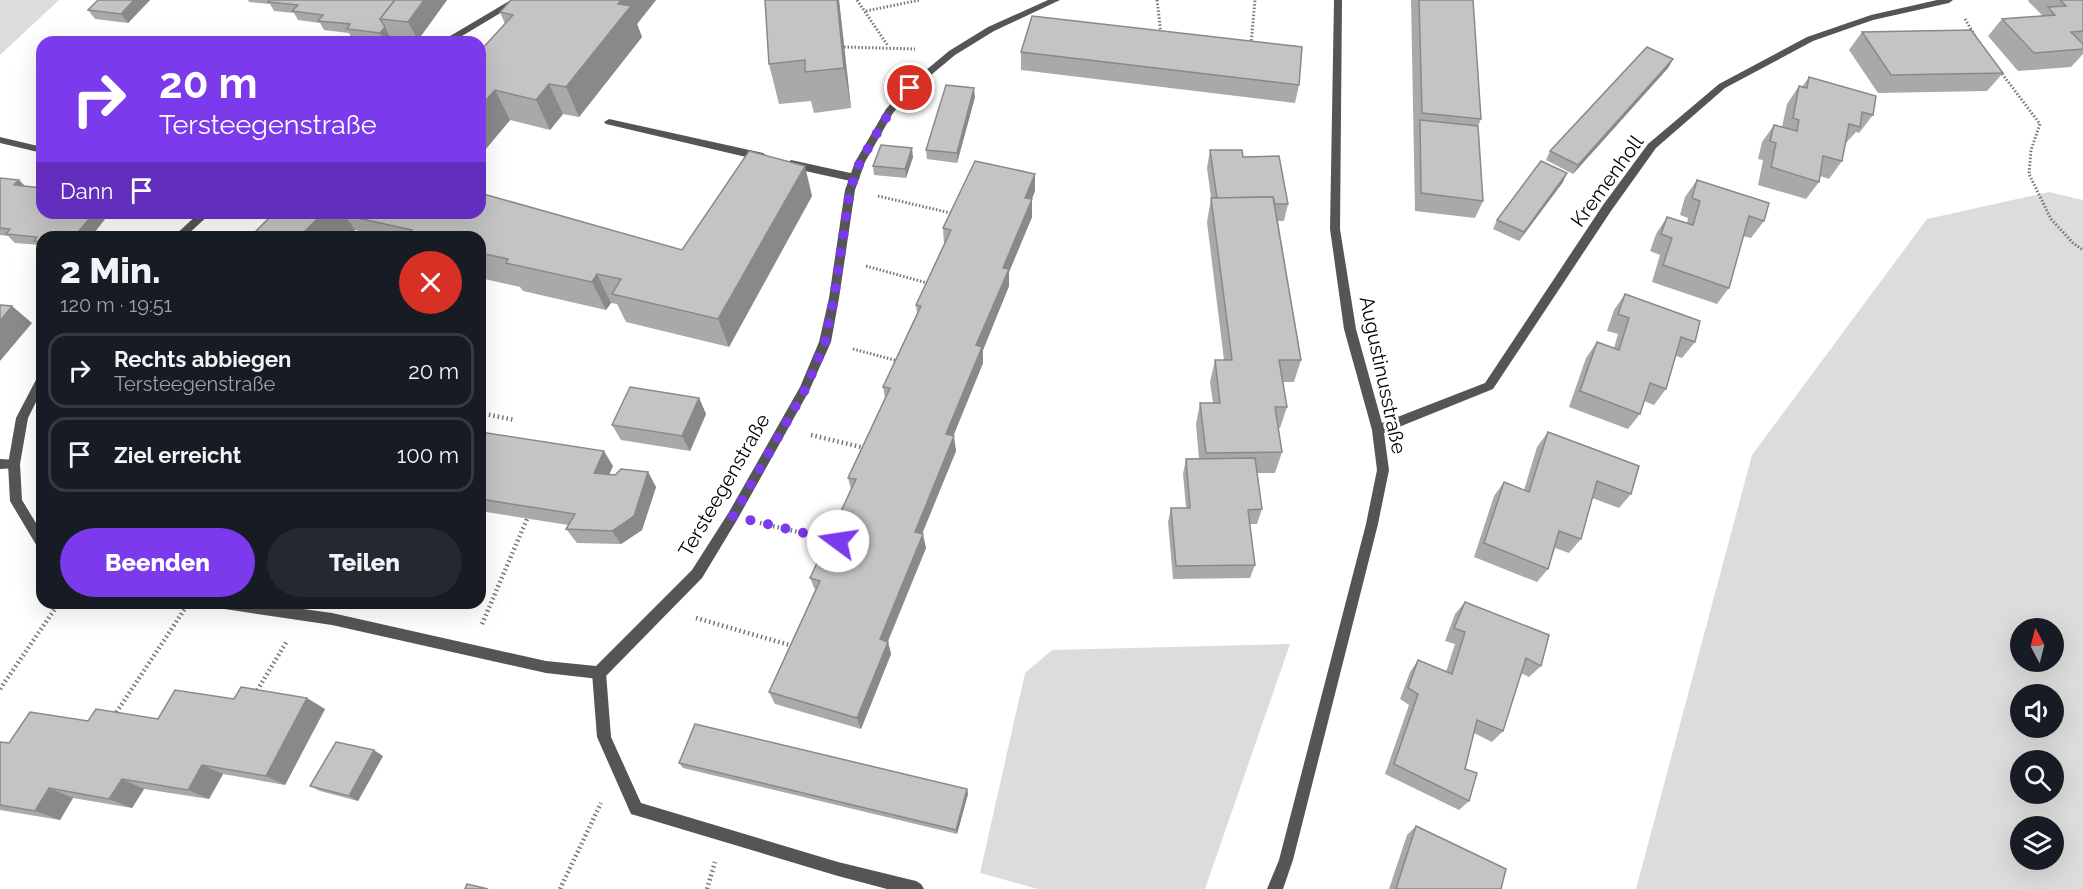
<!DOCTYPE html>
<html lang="de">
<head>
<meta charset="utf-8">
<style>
  :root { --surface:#171b24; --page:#242831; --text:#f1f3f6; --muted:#9ea1a6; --line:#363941; --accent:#7c3aed }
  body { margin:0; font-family:Raleway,sans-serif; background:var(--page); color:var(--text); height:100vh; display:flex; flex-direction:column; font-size:22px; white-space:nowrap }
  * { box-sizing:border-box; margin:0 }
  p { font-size:20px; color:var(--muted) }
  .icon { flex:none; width:33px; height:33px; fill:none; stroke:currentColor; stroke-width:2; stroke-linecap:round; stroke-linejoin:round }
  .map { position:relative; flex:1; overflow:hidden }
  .sheet { position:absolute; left:36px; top:231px; width:450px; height:378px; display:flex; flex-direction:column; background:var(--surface); border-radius:18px; box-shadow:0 6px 24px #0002 }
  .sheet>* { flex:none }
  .top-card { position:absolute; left:36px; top:36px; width:450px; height:183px; border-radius:18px; box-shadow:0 6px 24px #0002; background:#7c3aed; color:#fff; overflow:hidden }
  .needle { width:39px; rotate:353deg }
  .buttons { position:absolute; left:2010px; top:618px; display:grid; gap:12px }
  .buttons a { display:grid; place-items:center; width:54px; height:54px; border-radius:50%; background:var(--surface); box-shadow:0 6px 24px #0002; font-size:30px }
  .pin { position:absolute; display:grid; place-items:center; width:51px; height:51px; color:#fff; margin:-26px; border:3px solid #fff; border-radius:50%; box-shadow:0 2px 6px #0007 }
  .me { position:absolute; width:66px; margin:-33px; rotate:284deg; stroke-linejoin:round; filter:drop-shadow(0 0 4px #0008) }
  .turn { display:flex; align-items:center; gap:21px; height:126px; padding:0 24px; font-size:27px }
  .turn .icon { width:78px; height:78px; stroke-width:2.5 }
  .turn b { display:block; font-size:42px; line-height:51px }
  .then { display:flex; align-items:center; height:57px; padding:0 24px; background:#0003; gap:12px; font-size:22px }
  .round { display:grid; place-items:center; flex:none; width:63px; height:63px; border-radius:32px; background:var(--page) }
  .summary { display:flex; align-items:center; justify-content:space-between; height:102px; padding:0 24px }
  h1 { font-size:36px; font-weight:800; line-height:45px }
  .button { display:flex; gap:12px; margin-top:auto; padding:12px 24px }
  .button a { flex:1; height:69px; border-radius:36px; background:var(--accent); color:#fff; font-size:24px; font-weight:800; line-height:69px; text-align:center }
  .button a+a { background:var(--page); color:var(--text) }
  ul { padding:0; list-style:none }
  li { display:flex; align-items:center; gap:18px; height:75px; margin:0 12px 9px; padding:0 12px; border:3px solid var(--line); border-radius:18px }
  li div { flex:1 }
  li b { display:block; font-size:22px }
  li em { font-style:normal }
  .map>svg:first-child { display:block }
  .green { fill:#dcdcdc; fill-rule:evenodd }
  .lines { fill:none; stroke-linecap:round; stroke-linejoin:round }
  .path-far1 { stroke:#777; stroke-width:3; stroke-dasharray:1.5 2; stroke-linecap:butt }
  .path { stroke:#777; stroke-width:4.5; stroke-dasharray:1.5 3; stroke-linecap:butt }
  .service { fill:#555; fill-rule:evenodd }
  .minor { fill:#555; fill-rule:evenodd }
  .wall { fill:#a9a9a9 }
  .shaded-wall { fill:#898989 }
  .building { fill:#c4c4c4; stroke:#898989; stroke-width:1.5 }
  .route { stroke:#7c3aed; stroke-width:10; stroke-dasharray:0 18 }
  .labels { text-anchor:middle; stroke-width:6; stroke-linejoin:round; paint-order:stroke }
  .street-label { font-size:20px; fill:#000; stroke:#fff }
</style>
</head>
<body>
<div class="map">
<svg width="2083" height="889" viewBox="0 0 2083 889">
  <rect width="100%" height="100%" fill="#fff"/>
  <g class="green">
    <path d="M0,0h59l-59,55z"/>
    <path d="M2049,192l34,8v689h-447l116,-434 175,-236zM2020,628h34v34h-34zM2020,694h34v34h-34zM2020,760h34v34h-34zM2020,826h34v34h-34z"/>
    <path d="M1290,644l-85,245h-167l-58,-16 45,-200 27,-23z"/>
  </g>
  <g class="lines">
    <g class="path-far1">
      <path d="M857,0l31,46"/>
      <path d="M1157,0l4,34"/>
      <path d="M866,11l54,-11"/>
      <path d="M1965,19l11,19"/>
      <path d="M1251,44l4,-44"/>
      <path d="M844,47l71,2"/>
      <path d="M2000,71l40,53 -9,26 -2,24 22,45 22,24 10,7"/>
      <path d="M878,196l77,18"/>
      <path d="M866,266l65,18"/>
      <path d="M853,349l45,12"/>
    </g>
    <g class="path">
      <path d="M480,413l35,7"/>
      <path d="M811,435l54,13"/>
      <path d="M760,523l72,17"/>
      <path d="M696,618l97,28"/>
      <path d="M482,624l45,-105"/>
      <path d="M0,689l59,-86"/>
      <path d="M255,694l32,-53"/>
      <path d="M114,716l72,-109"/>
      <path d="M560,889l41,-86"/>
      <path d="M707,889l8,-27"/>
    </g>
    <g class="service">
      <path d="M609,119l154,34 5,4 -5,4 -157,-37 -2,-2z"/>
      <path d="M0,137l42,10v6l-42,-10z"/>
      <path d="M791,160l64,14 5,4 -5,4 -68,-15 -1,-3z"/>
      <path d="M0,459l18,1 2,4 -2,4 -18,1z"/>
      <path d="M599,667l5,1 2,5 5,64 30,66 197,59 78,19 5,3 3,5h-37l-49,-13 -207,-62 -34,-77 -5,-64 2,-5z"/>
    </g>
    <g class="minor">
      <path d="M511,0h11l-70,42h-12z"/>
      <path d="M1048,0h12l-66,31 -39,24 -42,35 -20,23 -28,49 -10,28 -16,108 -8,44 -22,49 -72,129 -35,58 -98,100 -5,1 -53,-6 -214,-48 -121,-18 -2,-4h51l72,10 214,48 50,5 96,-96 37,-58 71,-125 19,-45 10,-44 16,-108 10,-28 31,-53 21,-23 42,-35 39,-24z"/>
      <path d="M1334,0h8l-2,229 16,100 26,94 103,-40 118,-178 45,-61 71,-60 88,-47 64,-22 66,-15h16l-4,3 -76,17 -60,21 -88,47 -69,60 -45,63 -118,178 -109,44 5,37 -11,54 -85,336 -10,29h-16l12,-29 87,-336 11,-54 -5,-40 -28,-101 -14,-100z"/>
      <path d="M199,213h12l-26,24h-12z"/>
      <path d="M42,374v16l-14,28 -8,46 2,36 20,33v17l-4,-2 -28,-47 -2,-37 8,-46 22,-42z"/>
    </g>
  </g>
  <g class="wall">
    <path d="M98,0h52l-22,23 -33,-4 -7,-9z"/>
    <path d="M248,0h199l-29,40 -27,-3 -5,5 -34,-3 -3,-6 -25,-3 -4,-7 -22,-3 -4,-7 -20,-2 -4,-7 -21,-2z"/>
    <path d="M511,0h145l-19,24 5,13 -63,80 -16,-3 -13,16 -40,-10 -30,36v-105l25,-27 -5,-12z"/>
    <path d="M765,0h74l12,108 -37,5 -3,-12 -32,3 -10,-40z"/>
    <path d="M1411,0h62l8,119 -3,7 5,75 -8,17 -60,-7z"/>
    <path d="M2029,0h54v54l-12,13 -53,4 -30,-35 14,-17 39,-3 1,-1 -14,-14z"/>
    <path d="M1862,32l141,41 -16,18 -109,2 -29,-43z"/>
    <path d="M1021,52l278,33 -4,18 -274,-33z"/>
    <path d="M1673,59l-5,9 -95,106 -27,-14 4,-9z"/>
    <path d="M1809,77l64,38 -14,18 -3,-1 -11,12 -3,17 -13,18 -9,-3 -1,6 -13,17 -48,-14 5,-25 -5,-1 4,-17 12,-17 8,2 5,-23 12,-18 3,1z"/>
    <path d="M975,97l-18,66 -30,-4 -1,-9z"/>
    <path d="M1210,150l33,7 45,47 -4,17h-6l23,139 -7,22h-11l4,25 -7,21h-2l4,24 -7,21h-18l5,36 -5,15h-7l5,41 -5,13 -77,1 -5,-57 3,-14h15l-3,-34 3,-15h13l-3,-35 4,-21h13l-3,-21 5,-22h9l-17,-138 4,-24 -4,-30z"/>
    <path d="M913,157l-7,21 -32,-3 -1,-9z"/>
    <path d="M0,178l42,35h66l1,1 -67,23v11l-2,-3 -25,-2 -7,-7 -8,-1z"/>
    <path d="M1697,180l67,41 -13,17 -8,-2 -14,52 -12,16 -65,-22 8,-27 -10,-4 6,-17 11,-17 20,6 1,-5 -8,-3 5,-18z"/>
    <path d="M1563,182l-44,59 -26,-12 4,-9z"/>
    <path d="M1035,191l-3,8v18l-23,55v14l-26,64v13l-30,73 3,15 -34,83 4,14 -38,94 3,12 -30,75 -86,-25 -6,-12 46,-102 -5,-12 41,-89 -3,-11 37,-80 -2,-11 34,-74 -1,-8 28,-61 -1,-16z"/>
    <path d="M812,196l-83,151 -103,-25 -9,-18 -6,-1 -5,7 -83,-19 -3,-4 -40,-9v-41h-117l-4,-6 -4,-1 -6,7h-99l24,-24h206l202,37z"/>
    <path d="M1625,294l70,48 -13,16 -6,-2 -10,33 -12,16 -10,-4 -4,13 -12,15 -59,-22 17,-49 11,-16 17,6 4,-14 -11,-3 7,-21z"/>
    <path d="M699,398l7,16 -16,37 -69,-11 -9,-15z"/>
    <path d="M480,432l133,34 -4,9h6l33,-3 8,15 -14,43 -21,14 -44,-1 -11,-14 2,-4 -88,-14z"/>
    <path d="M1548,432l83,62 -12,14 -27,-10 -11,41 -12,14 -14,-5 -7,21 -11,13 -63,-25 20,-61 10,-14 20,8 13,-43z"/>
    <path d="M1465,602l76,64 -12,11 -8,-4 -18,58 -11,11 -18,-9 -9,36 4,32 -10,9 -74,-36 24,-69 -9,-6 10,-27 8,-12 28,12 9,-28 -10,-3 10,-27z"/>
    <path d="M234,699l91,10 -40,76 -62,-11 -14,25 -65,-10 -12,19 -59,-10 -13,22 -60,-10v-68l9,1 79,-22 70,-2z"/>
    <path d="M383,756l-25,45 -38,-10 -10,-5z"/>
    <path d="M679,763l288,26 1,5 -11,40 -274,-66z"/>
    <path d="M1416,826l85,63h-112l18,-54z"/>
  </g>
  <g class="shaded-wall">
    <path d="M134,0h16l-22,23 -7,-9z"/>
    <path d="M424,0h23l-29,40 -10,-18z"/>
    <path d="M621,0h35l-19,24 5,13 -63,80 -13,-30z"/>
    <path d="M837,0h2l12,108 -7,-40z"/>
    <path d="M385,27l5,10 -4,5h-1l-5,-9z"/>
    <path d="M1673,59l-5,9 -95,106 5,-9z"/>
    <path d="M549,84l14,30 -13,16 -14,-30z"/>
    <path d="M974,88l1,9 -18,66v-10z"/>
    <path d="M495,90l15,30 -30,36v-49z"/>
    <path d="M912,148l1,9 -7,21 -1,-9z"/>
    <path d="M805,166l7,30 -83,151 -11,-28z"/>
    <path d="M1567,173l-4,9 -44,59 5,-9z"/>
    <path d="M1035,174v17l-10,24v-17z"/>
    <path d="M19,180l9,9 -14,-4z"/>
    <path d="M1032,199v18l-23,55v14l-26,64v13l-35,86 -2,-15 57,-166z"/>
    <path d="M94,213h14l1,1 -18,23h-17z"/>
    <path d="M323,213h20l12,17 -6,7h-50z"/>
    <path d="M597,274l14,29 -5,7 -14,-28z"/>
    <path d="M12,306l20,17 -32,38v-40z"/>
    <path d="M699,398l7,16 -16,37 -8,-15z"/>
    <path d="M954,436l2,15 -39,95 -2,-14z"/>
    <path d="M604,451l9,15 -10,21 -9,-14z"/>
    <path d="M648,472l8,15 -14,43 -21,14 -9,-13z"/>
    <path d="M923,534l3,14 -43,104 -3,-13z"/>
    <path d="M888,642l3,12 -30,75 -4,-11z"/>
    <path d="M307,698l18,11 -40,76 -19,-9z"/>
    <path d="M374,750l9,6 -25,45 -9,-5z"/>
    <path d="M202,765l21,9 -14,25 -21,-9z"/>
    <path d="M122,779l22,10 -12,19 -23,-9z"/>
    <path d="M49,788l24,10 -13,22 -25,-9z"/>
    <path d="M967,789l1,5 -11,40 -1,-4z"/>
  </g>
  <g class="building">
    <path d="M98,0h36l-13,14 -33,-4z"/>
    <path d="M270,0h125l-15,19 5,8 -5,6 -33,-4 3,-5 -32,-3 5,-6 -31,-4 6,-6 -30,-3z"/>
    <path d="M395,0h29l-16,22 -28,-3z"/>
    <path d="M511,0h110l-3,4 13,2 -65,81 -17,-3 -13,16 -41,-10 -15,17v-56l33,-36 -13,-3z"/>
    <path d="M765,0h72l7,68 -39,4v-12l-36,4z"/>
    <path d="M1419,0h54l8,119 -59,-6z"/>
    <path d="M2060,0h23v31l-12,1 12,12v5l-49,4 -32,-34 53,-4 -7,-8 18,-1z"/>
    <path d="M1032,16l270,31 -3,38 -278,-33z"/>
    <path d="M1971,30l32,43 -112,2 -29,-43z"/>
    <path d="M1647,47l26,12 -95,106 -28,-14z"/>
    <path d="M1809,77l67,19 -3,19 -11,-3 -2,15 -11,-3 -7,37 -19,-5 -4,26 -48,-15 5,-24 -6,-2 4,-16 23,6 2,-11 -6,-2 6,-32 8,2z"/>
    <path d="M946,85l28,3 -17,65 -31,-3z"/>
    <path d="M1420,120l58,6 5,75 -62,-8z"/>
    <path d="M881,145l31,3 -7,21 -32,-3z"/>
    <path d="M1210,150h32l1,7 36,-1 9,48h-13l-2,-7 -56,1z"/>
    <path d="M749,151l56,15 -87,153 -106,-25 9,-15 -24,-5 -5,8 -86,-19 2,-4 -28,-6v-16h-57l-14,-3 3,-4 -64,-14 2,-3h130v-20l202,57z"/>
    <path d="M975,161l60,13 -10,24 7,1 -29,69 6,1 -33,76 6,2 -36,87 8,2 -39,96 8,2 -43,105 8,3 -31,76 -88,-26 51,-111 -10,-3 46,-99 -8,-1 42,-90 -7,-1 38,-81 -5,-1 35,-75 -8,-2z"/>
    <path d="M1541,161l26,12 -43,59 -27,-12z"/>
    <path d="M0,178l19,2 -5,5 28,3v25h52l-20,24h-32v5l-8,-1 3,-4 -31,-3 4,-5 -10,-1z"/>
    <path d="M1697,180l72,23 -5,18 -15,-5 -20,72 -66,-23 9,-27 -11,-4 6,-17 26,8 7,-24 -8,-3z"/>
    <path d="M1273,197l28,163h-22l8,47h-12l7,45 -76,1 -6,-50h20l-5,-43h17l-21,-162z"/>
    <path d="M274,213h49l-24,24h-49z"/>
    <path d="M1625,294l75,27 -5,21 -14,-5 -15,52 -16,-6 -10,31 -60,-23 17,-49 22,8 10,-32 -11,-4z"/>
    <path d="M0,305l12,1 -12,15z"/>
    <path d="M630,387l69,11 -17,38 -70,-11z"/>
    <path d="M480,432l124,19 -10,22 21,2 6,-6 27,3 -14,44 -22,15 -46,-2 9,-15 -95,-15z"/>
    <path d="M1548,432l91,34 -8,28 -34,-13 -16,58 -22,-8 -11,38 -64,-26 20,-61 25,10z"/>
    <path d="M1255,458l7,51 -14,1 7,55 -79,1 -5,-58h19l-4,-49z"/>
    <path d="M1465,602l84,33 -8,31 -15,-8 -23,73 -26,-11 -12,49 12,4 -8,28 -75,-37 24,-70 -10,-6 10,-28 34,14 13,-42 -11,-4z"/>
    <path d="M241,687l66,11 -41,78 -64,-11 -14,25 -66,-11 -13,20 -60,-11 -14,23 -35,-6v-63l9,1 21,-31 58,9 8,-12 62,10 17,-29 59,9z"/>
    <path d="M695,724l272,65 -11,41 -277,-67z"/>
    <path d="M336,742l38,8 -25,46 -39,-10z"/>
    <path d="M1416,826l90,43 -5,20h-105z"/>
    <path d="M467,884l21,5h-23z"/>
  </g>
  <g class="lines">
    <path class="route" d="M838,541l-105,-25 73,-128 19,-46 9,-44 16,-108 10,-28 30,-51 20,-23"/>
  </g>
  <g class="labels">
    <g class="street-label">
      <text transform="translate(1607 181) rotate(-54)" y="7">Kremenholl</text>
      <text transform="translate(1383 375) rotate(78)" y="7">Augustinusstraße</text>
      <text transform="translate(724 485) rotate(-60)" y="7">Tersteegenstraße</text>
    </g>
  </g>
</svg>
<div class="buttons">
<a><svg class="needle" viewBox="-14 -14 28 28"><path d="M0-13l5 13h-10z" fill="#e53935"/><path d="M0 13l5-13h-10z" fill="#9ea1a6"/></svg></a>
<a><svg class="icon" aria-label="sound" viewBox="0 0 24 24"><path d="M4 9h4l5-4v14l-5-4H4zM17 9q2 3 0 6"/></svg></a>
<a><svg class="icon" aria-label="search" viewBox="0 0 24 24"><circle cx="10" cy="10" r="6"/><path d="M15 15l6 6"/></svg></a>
<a><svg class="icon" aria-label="layers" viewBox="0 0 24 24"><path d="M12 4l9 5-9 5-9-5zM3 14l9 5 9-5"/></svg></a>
</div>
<div class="pin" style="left:910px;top:88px;background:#d93025"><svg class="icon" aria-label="arrive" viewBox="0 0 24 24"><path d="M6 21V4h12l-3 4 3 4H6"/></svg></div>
<svg class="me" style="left:838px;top:541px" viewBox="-20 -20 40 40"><circle r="19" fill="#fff"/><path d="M0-13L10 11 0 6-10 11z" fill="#7c3aed"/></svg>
<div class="top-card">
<div class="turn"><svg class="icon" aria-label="right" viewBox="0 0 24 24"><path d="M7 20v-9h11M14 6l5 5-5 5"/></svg><div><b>20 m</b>Tersteegenstraße</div></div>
<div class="then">Dann<svg class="icon" aria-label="arrive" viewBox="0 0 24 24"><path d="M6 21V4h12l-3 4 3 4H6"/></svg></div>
</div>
<section class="sheet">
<div class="summary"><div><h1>2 Min.</h1><p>120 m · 19:51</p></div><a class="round" style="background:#d93025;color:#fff"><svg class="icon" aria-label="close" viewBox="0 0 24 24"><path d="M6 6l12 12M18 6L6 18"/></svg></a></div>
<ul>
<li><svg class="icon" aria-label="right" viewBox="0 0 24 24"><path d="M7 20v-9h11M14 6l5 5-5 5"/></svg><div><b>Rechts abbiegen</b><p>Tersteegenstraße</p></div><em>20 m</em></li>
<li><svg class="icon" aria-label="arrive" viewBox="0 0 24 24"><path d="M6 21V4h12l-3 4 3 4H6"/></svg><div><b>Ziel erreicht</b></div><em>100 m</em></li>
</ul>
<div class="button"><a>Beenden</a><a>Teilen</a></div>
</section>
</div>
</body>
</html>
